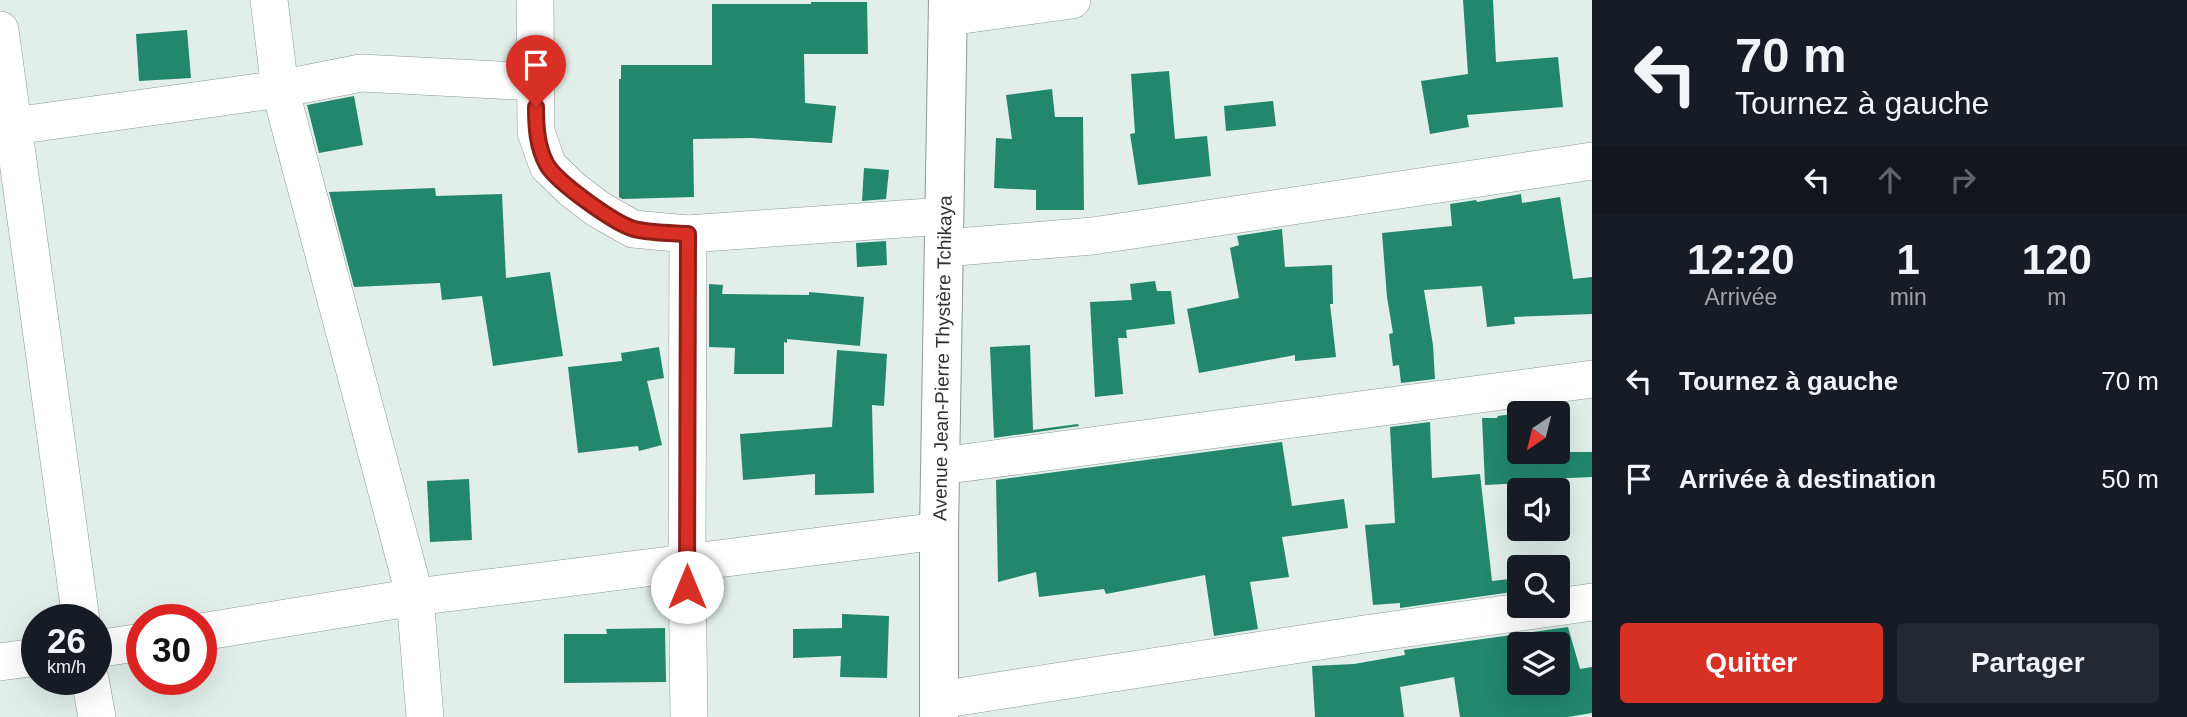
<!DOCTYPE html>
<html lang="fr">
<head>
<meta charset="utf-8">
<style>
  :root { --surface:#171b24; --page:#242831; --text:#f1f3f6; --muted:#9ea1a6; --accent:#d93025 }
  body { margin:0; font-family:Arial,sans-serif; background:var(--page); color:var(--text); height:100vh; display:flex; flex-direction:column; font-size:26px; white-space:nowrap }
  * { box-sizing:border-box; margin:0 }
  p { font-size:23px; color:var(--muted) }
  .icon { flex:none; width:38px; height:38px; fill:none; stroke:currentColor; stroke-width:2; stroke-linecap:round; stroke-linejoin:round }
  .map { position:relative; flex:1; overflow:hidden }
  .details { display:flex; flex-direction:column; background:var(--surface); width:595px }
  .details>* { flex:none }
  .hud { background:#171b24; color:var(--text); overflow:hidden }
  .needle { width:46px; rotate:215deg }
  .controls { position:absolute; left:1507px; top:401px; display:grid; gap:14px }
  .controls a { display:grid; place-items:center; width:63px; height:63px; border-radius:7px; background:var(--surface); box-shadow:0 7px 28px #0002; font-size:35px }
  .speed { position:absolute; left:21px; top:604px; display:flex; gap:14px; font-size:35px; font-weight:700; text-align:center }
  .speed>* { display:grid; place-content:center; width:91px; height:91px; border-radius:50%; background:var(--surface); box-shadow:0 7px 28px #0002; line-height:1 }
  .speed small { font-size:18px; font-weight:400 }
  .speed .limit { border:10px solid #d22; background:#fff; color:#111 }
  .pin { position:absolute; display:grid; place-items:center; width:60px; height:60px; color:#fff; margin:-72px -30px; border-radius:50% 50% 50% 0; rotate:-45deg; box-shadow:0 0 7px #0007 }
  .pin .icon { rotate:45deg }
  .me { position:absolute; width:77px; margin:-38px; rotate:0deg; stroke-linejoin:round; filter:drop-shadow(0 0 5px #0008) }
  .turn { display:flex; align-items:center; gap:24px; height:147px; padding:0 28px; font-size:32px }
  .turn .icon { width:91px; height:91px; stroke-width:2.5 }
  .turn b { display:block; font-size:49px; line-height:60px }
  .lanes { display:flex; align-items:center; height:66px; padding:0 28px; background:#0003; justify-content:center; gap:35px; direction:ltr }
  .lanes .off { opacity:.35 }
  .eta { display:flex; justify-content:space-evenly; align-items:center; height:119px; text-align:center }
  .eta b { font-size:42px; font-weight:700; line-height:49px }
  .primary-button { display:flex; gap:14px; margin-top:auto; padding:14px 28px }
  .primary-button a { flex:1; height:80px; border-radius:7px; background:var(--accent); color:#fff; font-size:28px; font-weight:700; line-height:80px; text-align:center }
  .primary-button a+a { background:var(--page); color:var(--text) }
  ul { padding:0; list-style:none }
  li { display:flex; align-items:center; gap:21px; height:98px; padding:0 28px }
  li div { flex:1 }
  li b { display:block; font-size:26px }
  li em { font-style:normal }
  main { display:flex; flex:1; min-height:0 }
  .map>svg:first-child { display:block }
  .building { fill:#22876b; fill-rule:evenodd }
  .lines { fill:none; stroke-linecap:round; stroke-linejoin:round }
  .street-casing { stroke:#8d9994; stroke-width:38 }
  .secondary-casing { stroke:#8d9994; stroke-width:40 }
  .street { stroke:#fff; stroke-width:37 }
  .secondary { stroke:#fff; stroke-width:38 }
  .route-casing { stroke:#8d1f18; stroke-width:18 }
  .route { stroke:#d93025; stroke-width:12 }
  .labels { text-anchor:middle; stroke-width:7; stroke-linejoin:round; paint-order:stroke }
  .street-label { font-size:19px; fill:#2e3331; stroke:#effcf6 }
</style>
</head>
<body>
<main>
<div class="map">
<svg width="1592" height="717" viewBox="0 0 1592 717">
  <rect width="100%" height="100%" fill="#e1eee9"/>
  <g class="building">
    <path d="M1463,0h30l3,62 62,-5 5,50 -96,8 2,12 -39,7 -9,-53 47,-7z"/>
    <path d="M811,2h56l1,52h-64l1,49 31,3 -4,37 -81,-5 -58,1 1,58 -72,2 -3,-2v-118h2v-14h91v-61h99z"/>
    <path d="M187,30l4,48 -52,3 -3,-47z"/>
    <path d="M1169,71l6,68 32,-3 4,40 -73,9 -8,-51 5,-1 -4,-59z"/>
    <path d="M1052,89l3,28h28l1,93h-48v-20l-42,-2 2,-50 16,1 -6,-44z"/>
    <path d="M354,96l9,49 -44,8 -12,-48z"/>
    <path d="M1273,101l3,25 -50,5 -2,-25z"/>
    <path d="M864,168l25,2 -3,29 -24,2z"/>
    <path d="M435,188l1,8 66,-2 4,84 44,-6 13,84 -70,10 -11,-70 -40,4 -2,-17 -86,4 -25,-95z"/>
    <path d="M1521,194l1,9 38,-6 13,82 19,-2v37l-78,3 1,7 -28,3 -5,-41 -58,4 9,55 2,34 -34,4 -2,-18 -6,1 -4,-32 4,-1 -6,-36 -5,-64 70,-7 -2,-22 26,-4 1,2z"/>
    <path d="M1282,229l3,38 47,-2 1,39h-3l6,53 -41,4v-6l-96,18 -12,-64 52,-11 -9,-50 9,-3 -2,-9z"/>
    <path d="M886,241l1,24 -30,2 -1,-24z"/>
    <path d="M1155,281l2,10h14l4,33 -49,6 1,8h-9l5,56 -28,3 -5,-95 42,-2 -2,-16z"/>
    <path d="M709,284l14,1 -1,9 87,1v-3l55,5 -4,49 -73,-7v4l-3,-1v32h-50l1,-26 -26,-1z"/>
    <path d="M1030,345l3,85 45,-6 1,2 -85,12 -4,-91z"/>
    <path d="M659,347l5,31 -17,3 15,64 -23,6 -1,-5 -60,7 -10,-86 54,-6 -1,-8z"/>
    <path d="M837,350l50,4 -3,52 -12,-1 2,88 -59,2v-21l-72,6 -3,-46 92,-7z"/>
    <path d="M1519,413v39h73v25l-68,3 1,3 -40,2 -3,-67h15l1,-2z"/>
    <path d="M1430,422l2,56 48,-4 12,107 27,-3v13l-119,17v-5l-27,2 -8,-80 30,-2 -5,-96z"/>
    <path d="M1282,442l10,64 52,-7 4,29 -66,9 7,40 -39,5 8,47 -44,7 -9,-61 -99,19 -2,-5 -65,8 -3,-25 -38,10 -2,-102z"/>
    <path d="M469,479l3,61 -42,2 -3,-61z"/>
    <path d="M842,614l47,2 -2,62 -47,-1 1,-21 -48,2v-29l49,-1z"/>
    <path d="M1568,627l12,42 12,-2v46l-24,4h-108l-6,-40 -54,10 4,30h-89l-3,-51 42,-2 51,-9 -1,-5zM1519,644h39v38h-39z"/>
    <path d="M665,628l1,54 -102,1v-49h43l-1,-5z"/>
  </g>
  <g class="lines">
    <g class="street-casing">
      <g id="street">
        <path d="M269,0l11,89 135,508 10,120"/>
        <path d="M535,0l1,132 12,34 25,24 25,19 35,20 55,5 256,-18"/>
        <path d="M948,17l124,-17"/>
        <path d="M0,30l81,590"/>
        <path d="M0,128l280,-39 81,-16 176,9"/>
        <path d="M688,234l-1,328 2,155"/>
        <path d="M944,248l149,-12 499,-75"/>
        <path d="M941,466l651,-87"/>
        <path d="M201,632l214,-35 524,-66"/>
        <path d="M96,649l46,-7"/>
        <path d="M0,662l37,-5"/>
        <path d="M90,679l7,38"/>
        <path d="M939,700l426,-66 227,-32"/>
      </g>
    </g>
    <g class="secondary-casing">
      <g id="secondary">
        <path id="s1" d="M939,717v-186l9,-531"/>
      </g>
    </g>
    <use href="#street" class="street"/>
    <use href="#secondary" class="secondary"/>
  </g>
  <g class="lines">
    <g class="route-casing">
      <path id="route" d="M536,107c0,19 1,40 11,58 11,18 67,58 87,64 16,4 37,4 54,5l-1,353"/>
    </g>
    <use href="#route" class="route"/>
  </g>
  <g class="labels">
    <g class="street-label">
      <text dy="7" stroke="none"><textPath href="#s1" startOffset="359">Avenue Jean-Pierre Thystère Tchikaya</textPath></text>
    </g>
  </g>
</svg>
<div class="controls">
<a><svg class="needle" viewBox="-14 -14 28 28"><path d="M0-13l5 13h-10z" fill="#e53935"/><path d="M0 13l5-13h-10z" fill="#9ea1a6"/></svg></a>
<a><svg class="icon" aria-label="sound" viewBox="0 0 24 24"><path d="M4 9h4l5-4v14l-5-4H4zM17 9q2 3 0 6"/></svg></a>
<a><svg class="icon" aria-label="search" viewBox="0 0 24 24"><circle cx="10" cy="10" r="6"/><path d="M15 15l6 6"/></svg></a>
<a><svg class="icon" aria-label="layers" viewBox="0 0 24 24"><path d="M12 4l9 5-9 5-9-5zM3 14l9 5 9-5"/></svg></a>
</div>
<div class="speed"><div>26<small>km/h</small></div><div class="limit">30</div></div>
<div class="pin" style="left:536px;top:107px;background:#d93025"><svg class="icon" aria-label="arrive" viewBox="0 0 24 24"><path d="M6 21V4h12l-3 4 3 4H6"/></svg></div>
<svg class="me" style="left:687px;top:587px" viewBox="-20 -20 40 40"><circle r="19" fill="#fff"/><path d="M0-13L10 11 0 6-10 11z" fill="#d93025"/></svg>
</div>
<section class="details">
<div class="hud">
<div class="turn"><svg class="icon" aria-label="left" viewBox="0 0 24 24"><path d="M17 20v-9H6M10 6l-5 5 5 5"/></svg><div><b>70 m</b>Tournez à gauche</div></div>
<div class="lanes"><svg class="icon" aria-label="left" viewBox="0 0 24 24"><path d="M17 20v-9H6M10 6l-5 5 5 5"/></svg><svg class="icon off" aria-label="ahead" viewBox="0 0 24 24"><path d="M12 20V5M6 11l6-6 6 6"/></svg><svg class="icon off" aria-label="right" viewBox="0 0 24 24"><path d="M7 20v-9h11M14 6l5 5-5 5"/></svg></div>
</div>
<div class="eta">
<div><b>12:20</b><p>Arrivée</p></div>
<div><b>1</b><p>min</p></div>
<div><b>120</b><p>m</p></div>
</div>
<ul>
<li><svg class="icon" aria-label="left" viewBox="0 0 24 24"><path d="M17 20v-9H6M10 6l-5 5 5 5"/></svg><div><b>Tournez à gauche</b></div><em>70 m</em></li>
<li><svg class="icon" aria-label="arrive" viewBox="0 0 24 24"><path d="M6 21V4h12l-3 4 3 4H6"/></svg><div><b>Arrivée à destination</b></div><em>50 m</em></li>
</ul>
<div class="primary-button"><a>Quitter</a><a>Partager</a></div>
</section>
</main>
</body>
</html>
